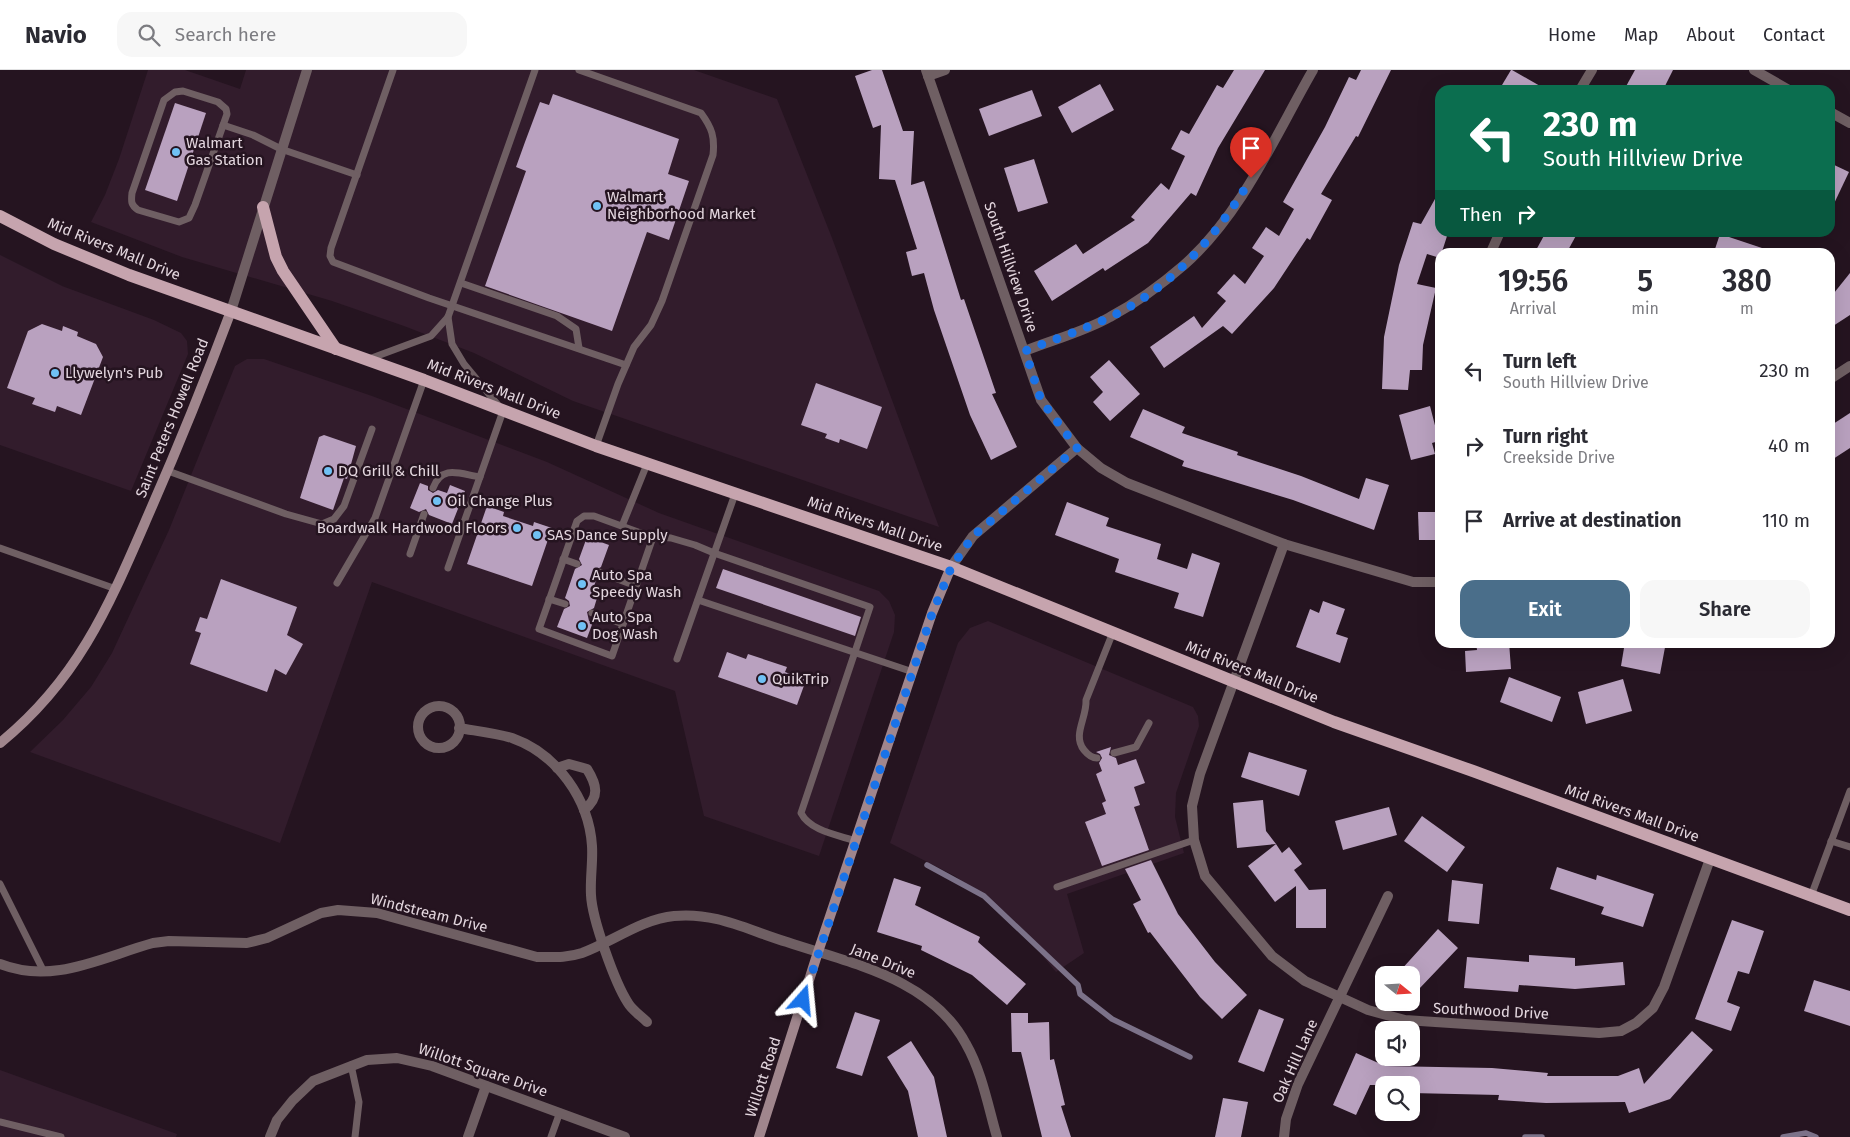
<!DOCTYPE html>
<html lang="en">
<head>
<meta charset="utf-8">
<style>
  :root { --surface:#fff; --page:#f7f7f7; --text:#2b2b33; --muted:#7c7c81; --line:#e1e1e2; --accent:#4a6e8a }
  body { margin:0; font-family:"Fira Sans",sans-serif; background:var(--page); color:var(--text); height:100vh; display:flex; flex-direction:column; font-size:19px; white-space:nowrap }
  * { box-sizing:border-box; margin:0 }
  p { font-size:16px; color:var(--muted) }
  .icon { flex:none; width:28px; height:28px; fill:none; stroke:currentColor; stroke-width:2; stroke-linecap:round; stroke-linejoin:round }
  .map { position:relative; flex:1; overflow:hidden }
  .details { position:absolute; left:1435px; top:178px; width:400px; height:400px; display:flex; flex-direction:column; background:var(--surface); border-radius:15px; box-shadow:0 5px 20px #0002 }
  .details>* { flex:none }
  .banner { position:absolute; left:1435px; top:15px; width:400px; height:152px; border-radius:15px; box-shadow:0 5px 20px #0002; background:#0b6e4f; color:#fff; overflow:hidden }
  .needle { width:32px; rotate:108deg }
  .buttons { position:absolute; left:1375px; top:896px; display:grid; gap:10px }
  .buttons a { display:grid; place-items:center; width:45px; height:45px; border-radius:10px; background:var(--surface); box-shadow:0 5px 20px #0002; font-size:25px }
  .pin { position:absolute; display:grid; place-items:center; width:42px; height:42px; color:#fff; margin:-51px -21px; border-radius:50% 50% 50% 0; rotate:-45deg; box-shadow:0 0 5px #0007 }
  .pin .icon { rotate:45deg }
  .me { position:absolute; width:55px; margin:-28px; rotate:18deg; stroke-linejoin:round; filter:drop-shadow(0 0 4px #0008) }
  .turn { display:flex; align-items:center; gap:18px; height:105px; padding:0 25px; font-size:22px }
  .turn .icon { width:65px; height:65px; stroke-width:2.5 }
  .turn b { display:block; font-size:35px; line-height:42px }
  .then { display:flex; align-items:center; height:48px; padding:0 25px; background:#0003; gap:10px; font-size:19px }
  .eta { display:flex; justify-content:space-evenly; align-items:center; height:85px; text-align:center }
  .eta b { font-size:30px; font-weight:600; line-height:35px }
  .action { display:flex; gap:10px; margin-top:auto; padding:10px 25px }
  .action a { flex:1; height:58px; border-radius:15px; background:var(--accent); color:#fff; font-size:20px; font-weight:600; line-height:58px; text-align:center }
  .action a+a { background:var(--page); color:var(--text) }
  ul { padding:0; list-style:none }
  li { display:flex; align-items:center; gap:15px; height:75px; padding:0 25px }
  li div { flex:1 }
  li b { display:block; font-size:19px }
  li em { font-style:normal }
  header { display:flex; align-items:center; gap:30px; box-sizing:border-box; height:70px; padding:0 25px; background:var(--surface); border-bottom:1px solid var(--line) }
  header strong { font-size:24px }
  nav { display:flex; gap:28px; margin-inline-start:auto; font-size:18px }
  .search { width:350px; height:45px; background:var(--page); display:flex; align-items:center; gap:12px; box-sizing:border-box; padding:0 18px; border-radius:15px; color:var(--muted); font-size:19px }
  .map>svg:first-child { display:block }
  .built { fill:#321c2c }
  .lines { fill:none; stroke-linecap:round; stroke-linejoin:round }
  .stream { stroke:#7c7289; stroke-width:5.5 }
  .building { fill:#b9a1bf }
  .lane { stroke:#6f5f63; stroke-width:7 }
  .street { stroke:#6f5f63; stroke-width:10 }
  .secondary { stroke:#a0868d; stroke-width:10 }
  .primary { stroke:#c6a4ae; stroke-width:12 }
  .route { stroke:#1a73e8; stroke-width:9; stroke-dasharray:0 16.2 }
  .poi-dot { fill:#70c1f4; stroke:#251420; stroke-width:2 }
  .labels { text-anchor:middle; stroke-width:5; stroke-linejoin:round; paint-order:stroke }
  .poi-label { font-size:15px; fill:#e3d6de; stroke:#251420; text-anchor:start }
  .street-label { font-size:15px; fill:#e3d6de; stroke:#251420 }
</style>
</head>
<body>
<header>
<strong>Navio</strong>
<div class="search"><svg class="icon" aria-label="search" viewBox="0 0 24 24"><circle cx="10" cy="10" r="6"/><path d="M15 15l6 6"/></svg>Search here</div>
<nav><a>Home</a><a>Map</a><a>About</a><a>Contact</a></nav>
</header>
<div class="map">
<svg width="1850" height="1067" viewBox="0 0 1850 1067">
  <rect width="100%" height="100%" fill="#251420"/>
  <g class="built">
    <path d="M148,0h37l55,19 6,-19h448l83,29 55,139 107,289 -366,-126 -99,-48 -70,-27 -72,-25 -150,-44 -91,-35 14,-27 14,-36z"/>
    <path d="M0,185l62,31 92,34 27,13 6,8 1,13 -57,137 -131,-46z"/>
    <path d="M247,289h17l108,37 175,66 112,51 220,78 10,10 6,14 -1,17 -75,224 -115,-40 -29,-125 -303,-109 -92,261 -250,-91 33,-32 28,-33 21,-34 57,-123 66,-164z"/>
    <path d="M988,551l205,86 5,9 1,10 -23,67 -1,24 9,36 -117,41 17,59 -28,19 -45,-54 -56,-42 -65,-33 68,-200 12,-15z"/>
    <path d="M0,1000l177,64 -1,3h-176z"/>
  </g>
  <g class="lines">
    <g class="stream">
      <path d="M927,795l57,31 94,89 2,9 32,25 78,38"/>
      <path d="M1525,1067h17"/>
      <path d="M1783,1067l23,-4 10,4"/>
    </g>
  </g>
  <g class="building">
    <path d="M872,0h10l21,61h11l-3,54 13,-4 37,119 3,-1 32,94 -4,1 25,53 -26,13 -21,-45 -36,-105 -10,-37 -12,3 -6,-24 11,-3 -22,-69 -16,-1 2,-54 -8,3 -18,-52z"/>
    <path d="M1234,0h31l-47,78 -22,48 -5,-3 -43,50 -43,28 -2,-3 -51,33 -18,-30 42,-27 7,10 52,-34 -4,-3 30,-34 8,7 16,-34 -14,-7 10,-19 8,4 28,-49 6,3z"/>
    <path d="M1361,0h30l-33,67 -2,-1 -35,58 11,6 -22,40 -3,-2 -33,50 -42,46 -9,-8 -59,42 -14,-21 44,-31 8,12 24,-27 -9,-8 17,-19 11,10 19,-28 -12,-8 14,-21 13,9 15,-27 -11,-7 42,-75 24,-50 7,3z"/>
    <path d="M1511,0h1l35,20h-48z"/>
    <path d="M1635,0h38l-10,20h-39z"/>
    <path d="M1100,14l14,26 -42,23 -14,-26z"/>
    <path d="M1032,20l10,26 -53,20 -10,-27z"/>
    <path d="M553,24l126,45 -11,35 21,7 -20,59 -22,-8 -35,99 -127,-45 41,-115 -10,-4 9,-25 15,-40 9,3z"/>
    <path d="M175,33l31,10 -29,88 -32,-11z"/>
    <path d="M1034,89l14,44 -30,9 -14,-44z"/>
    <path d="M1830,93l19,9 -19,40z"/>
    <path d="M1440,120v42l8,1 -8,25 -13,-4 -10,30 19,4 -13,57 -1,25h-12l-2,20 -26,-1 2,-52 15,-72 14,-43 8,2z"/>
    <path d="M1546,162h32l-11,20h-32z"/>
    <path d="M1720,164l48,16 -1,2h-53z"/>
    <path d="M1850,203v42l-20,13v-30z"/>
    <path d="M42,254l20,7 1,-5 15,6 -1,4 19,8 7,13 -22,58 -24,-9 -2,6 -23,-8 3,-6 -28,-10 21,-57z"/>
    <path d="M1109,290l31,34 -30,27 -17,-19 10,-10 -13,-15z"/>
    <path d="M816,313l66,24 -15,42 -27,-10 -1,4 -14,-5 2,-4 -26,-9z"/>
    <path d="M1430,336l9,35 -7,2 3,11 -24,6 -12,-45z"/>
    <path d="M1143,339l42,18 -3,6 56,19 -1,3 64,21 58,23 7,-21 23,7 -15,45 -81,-30 -111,-34 2,-5 -54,-24z"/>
    <path d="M1850,343v35l-20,13v-35z"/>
    <path d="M324,365l32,11 -9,33 -3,-1 -11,32 -33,-12 19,-61z"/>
    <path d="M420,413l8,3v4l5,3 5,-3 9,3 3,-8 15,6 -13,33 -23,-9 -3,-6 -7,3 -9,-4z"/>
    <path d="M1067,432l42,16 -3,8 55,18 -4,15 30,10 5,-16 28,10 -17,54 -29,-9 5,-15 -64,-21 4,-13 -64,-24z"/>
    <path d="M487,436l17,6 -1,4 30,10 1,-4 18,6 -20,58 -65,-22z"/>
    <path d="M1418,442h22v28h-21z"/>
    <path d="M587,467l22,8 -8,22 -7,4 3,6 -6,19 6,2 -3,10 -7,4 2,9 4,1 -6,16 -30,-11 7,-18 6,-3 -1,-5 -4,-3 10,-29 7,-4 -3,-6z"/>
    <path d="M723,499l138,48 -6,19 -139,-48z"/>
    <path d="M221,509l76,28 -10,28 16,9 -17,31 -11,-6 -8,23 -77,-28 11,-31 -6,-2 5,-14 7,2z"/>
    <path d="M1323,531l22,8 -9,25 12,4 -8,25 -44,-16 14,-38 9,4z"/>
    <path d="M1476,572h33l2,27 -45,3 -1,-21 12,-1z"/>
    <path d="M1625,572h41l-6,32 -39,-8z"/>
    <path d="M727,582l19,7 2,-5 39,13 -2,5 21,8 -9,25 -79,-28z"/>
    <path d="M1509,607l52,20 -9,25 -52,-20z"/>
    <path d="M1623,609l9,32 -46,13 -8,-32z"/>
    <path d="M1111,677l-2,8 7,3 2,7 18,-6 9,24 -11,4 6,18 -6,2 15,43 -47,16 -17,-44 21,-8 -4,-11 4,-2 -10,-27 6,-3 -3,-8 3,-5 -2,-4 -4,-2z"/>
    <path d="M1249,682l58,18 -8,26 -58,-19z"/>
    <path d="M1263,730l3,31 10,13 -39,4 -4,-45z"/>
    <path d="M1389,737l8,28 -54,15 -8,-29z"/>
    <path d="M1422,746l43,31 -18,25 -43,-31z"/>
    <path d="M1276,774l6,9 7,-6 13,17 -8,6 15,20 17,-1v39h-30v-42l-21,16 -27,-36z"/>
    <path d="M1151,790l27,54 37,48 32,33 -25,24 -22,-22 -50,-65 -2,1 -15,-29 8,-4 -16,-31z"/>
    <path d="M1557,797l39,13 1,-5 57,19 -11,33 -42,-13 3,-7 -54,-18z"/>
    <path d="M894,808l27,9 -6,18 65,32 -2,5 48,42 -19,21 -35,-30 -51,-25 1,-4 -45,-14z"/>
    <path d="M1452,810l31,4 -4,40 -31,-3z"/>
    <path d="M1732,850l32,11 -15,43 -11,-3 -11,31 13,5 -9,24 -36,-12z"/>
    <path d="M1438,859l20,19 -39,41 -8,-8v-6h-7l-4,-4z"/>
    <path d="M1529,885l46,3v8l48,-4 2,23 -50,4 -56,-4 -1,7 -54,-4 3,-31 62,5z"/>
    <path d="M1814,910l36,11v35l-46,-15z"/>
    <path d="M1259,939l25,10 -20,53 -26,-10z"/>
    <path d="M855,942l25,8 -18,56 -26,-8z"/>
    <path d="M1011,943h17v10l21,-1 1,38 4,-1 11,46 -4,1 10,31h-29l-21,-85h-9z"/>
    <path d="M1692,961l21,19 -43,49 -41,14 -4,-11 -79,1 -48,-3 1,-5 -88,-2v-8h-41l-14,30 -23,-10 23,-52 29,13 107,2 56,5 -1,3h71l21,-8 5,16z"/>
    <path d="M911,971l23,36 13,60h-29l-10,-46 -21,-34z"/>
    <path d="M1223,1028l25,4 -7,35h-26z"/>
  </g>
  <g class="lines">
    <g class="lane">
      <path d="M393,0l-62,178 -1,8 3,6 96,36 197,67"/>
      <path d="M579,0l122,43c11,15 14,24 12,42l-51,146 -11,24 -17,22 -16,37 -22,62"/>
      <path d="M183,21l35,11 8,7 1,5 -32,91 -6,13 -10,4 -41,-12c-7,-5 -7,-8 -6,-17l32,-93 11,-8z"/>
      <path d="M223,55l30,10 28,14 76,26"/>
      <path d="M461,213l96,33 19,13 3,19"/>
      <path d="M369,289l62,-23 17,-19 87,-247"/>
      <path d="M168,401l118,43 36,10 12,-5 10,-13 28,-77"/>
      <path d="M433,418c9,-24 27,-14 47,-11"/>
      <path d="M622,456l25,-62"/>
      <path d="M653,467l-41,119 -73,-27 38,-108 7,-5h10l55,20 22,2 24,7 19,8 156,54 -69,206c9,18 37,22 55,28"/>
      <path d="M0,478l116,41"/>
      <path d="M410,484l14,-40"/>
      <path d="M563,489l14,5"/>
      <path d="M448,498l55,-157 -39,-47 -12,-20 -4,-27"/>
      <path d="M599,502l37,14"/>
      <path d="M337,513l38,-65 49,-138"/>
      <path d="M549,529l16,5"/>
      <path d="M698,530l215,72"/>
      <path d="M592,543l31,11"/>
      <path d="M677,589l58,-165"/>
      <path d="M1114,683l22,-6 13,-24"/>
      <path d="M1097,688c-5,0 -9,-3 -13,-8 -12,-15 3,-32 2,-50l27,-68"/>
      <path d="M1831,771l19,6"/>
      <path d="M0,814l44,88"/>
      <path d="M1057,817l137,-47"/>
      <path d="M1811,826l39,-105"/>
      <path d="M351,995l8,37 -4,35"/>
      <path d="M0,1052l61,15"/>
      <path d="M551,1067l9,-25"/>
    </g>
    <g class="street">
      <path d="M926,0l115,330 36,48 24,20 26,15 157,61 129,38h27"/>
      <path d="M1754,0l35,20"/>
      <path d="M928,6l17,-6"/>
      <path d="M1580,20l12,-20"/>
      <path d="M1830,42l20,11"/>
      <path d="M1491,182l9,-20"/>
      <path d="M231,241l76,-241"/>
      <path d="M1025,281c27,-11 59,-19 85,-34 26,-14 51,-32 74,-52 58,-51 91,-129 129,-195"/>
      <path d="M1830,309l20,-13"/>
      <path d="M1284,474l-84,230 -8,32 2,34 11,36 67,80 33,25 63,29 37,10 194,13 22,-2 15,-8 17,-15 11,-21 46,-128"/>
      <path d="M951,497l22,-31 104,-88"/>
      <path d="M1570,572v1"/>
      <circle cx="439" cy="657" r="21"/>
      <path d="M459,658c17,3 36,5 53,10 45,16 77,61 80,108 1,16 -2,33 -1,49 1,24 24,88 37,108 4,7 13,13 19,19"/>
      <path d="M557,698l12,-4 18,5c10,16 13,28 -3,41"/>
      <path d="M0,894c53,21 102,-7 153,-21l16,-2 78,2 20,-5 54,-25 17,-3 39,3 160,44c16,0 30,1 45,-4 30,-11 60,-34 92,-37 43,-4 73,14 113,26 65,22 144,36 179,102 16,28 22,62 31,93"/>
      <path d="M270,1067l7,-17 16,-20 20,-19 54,-21 30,-2 35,8 193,71"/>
      <path d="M468,1067l18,-51"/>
      <path d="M1284,1067l2,-18 12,-35 90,-188"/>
    </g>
    <g class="secondary">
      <path d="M0,673c80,-65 110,-140 150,-232 29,-66 56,-133 81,-200"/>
      <path d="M759,1067l59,-185 114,-339 19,-46"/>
    </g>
    <g class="primary">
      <path d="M263,137l13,50 7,14 53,78"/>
      <path d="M0,146l54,28 75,31 295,105 172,66 355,121 383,155 139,49 377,139"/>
    </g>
  </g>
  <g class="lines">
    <path class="route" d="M803,930l129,-386 19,-46 22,-32 104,-88 -36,-48 -16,-49c27,-11 55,-20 81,-32 62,-28 112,-83 145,-141"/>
  </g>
  <g class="poi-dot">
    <circle cx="176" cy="82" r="5"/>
    <circle cx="597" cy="136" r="5"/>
    <circle cx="55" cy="303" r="5"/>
    <circle cx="328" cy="401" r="5"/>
    <circle cx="437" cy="431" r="5"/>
    <circle cx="517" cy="458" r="5"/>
    <circle cx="537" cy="465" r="5"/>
    <circle cx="582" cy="514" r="5"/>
    <circle cx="582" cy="556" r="5"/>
    <circle cx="762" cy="609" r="5"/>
  </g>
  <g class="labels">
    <g class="poi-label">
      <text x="186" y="78">Walmart<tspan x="186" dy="17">Gas Station</tspan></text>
      <text x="607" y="132">Walmart<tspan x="607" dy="17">Neighborhood Market</tspan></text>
      <text x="65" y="308">Llywelyn's Pub</text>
      <text x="338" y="406">DQ Grill &amp; Chill</text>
      <text x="447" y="436">Oil Change Plus</text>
      <text x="507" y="463" text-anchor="end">Boardwalk Hardwood Floors</text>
      <text x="547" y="470">SAS Dance Supply</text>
      <text x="592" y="510">Auto Spa<tspan x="592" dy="17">Speedy Wash</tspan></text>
      <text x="592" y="552">Auto Spa<tspan x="592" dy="17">Dog Wash</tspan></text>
      <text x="772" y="614">QuikTrip</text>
    </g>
    <g class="street-label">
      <text transform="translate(114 179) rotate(22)" y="5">Mid Rivers Mall Drive</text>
      <text transform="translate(1011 197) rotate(71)" y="5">South Hillview Drive</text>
      <text transform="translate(494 319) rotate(21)" y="5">Mid Rivers Mall Drive</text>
      <text transform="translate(172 348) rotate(-68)" y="5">Saint Peters Howell Road</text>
      <text transform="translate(875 454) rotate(19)" y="5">Mid Rivers Mall Drive</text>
      <text transform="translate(1252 602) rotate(22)" y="5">Mid Rivers Mall Drive</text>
      <text transform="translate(1632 743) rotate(20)" y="5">Mid Rivers Mall Drive</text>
      <text transform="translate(429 843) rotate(14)" y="5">Windstream Drive</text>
      <text transform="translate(883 891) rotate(22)" y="5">Jane Drive</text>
      <text transform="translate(1491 941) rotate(3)" y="5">Southwood Drive</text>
      <text transform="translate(1295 991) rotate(-66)" y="5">Oak Hill Lane</text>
      <text transform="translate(483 1000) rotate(19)" y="5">Willott Square Drive</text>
      <text transform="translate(763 1007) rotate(-72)" y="5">Willott Road</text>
    </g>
  </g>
</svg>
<div class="buttons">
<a><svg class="needle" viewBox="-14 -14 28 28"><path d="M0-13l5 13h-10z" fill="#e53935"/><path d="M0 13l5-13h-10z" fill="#7c7c81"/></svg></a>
<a><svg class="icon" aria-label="sound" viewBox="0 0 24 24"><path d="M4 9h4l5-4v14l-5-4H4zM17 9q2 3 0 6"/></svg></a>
<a><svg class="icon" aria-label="search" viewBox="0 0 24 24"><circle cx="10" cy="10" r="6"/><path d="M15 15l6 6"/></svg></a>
</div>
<div class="pin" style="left:1251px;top:108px;background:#d93025"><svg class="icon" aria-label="arrive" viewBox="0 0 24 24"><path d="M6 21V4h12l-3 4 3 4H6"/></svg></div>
<svg class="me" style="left:803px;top:930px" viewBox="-20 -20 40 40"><path d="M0-17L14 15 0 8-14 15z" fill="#1a73e8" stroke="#fff" stroke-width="4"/></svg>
<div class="banner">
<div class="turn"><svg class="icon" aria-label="left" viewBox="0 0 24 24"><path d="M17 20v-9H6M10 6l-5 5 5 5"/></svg><div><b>230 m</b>South Hillview Drive</div></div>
<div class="then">Then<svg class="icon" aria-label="right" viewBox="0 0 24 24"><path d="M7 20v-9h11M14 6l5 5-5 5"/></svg></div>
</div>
<section class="details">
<div class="eta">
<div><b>19:56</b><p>Arrival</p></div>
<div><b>5</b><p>min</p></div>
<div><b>380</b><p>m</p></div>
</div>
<ul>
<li><svg class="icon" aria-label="left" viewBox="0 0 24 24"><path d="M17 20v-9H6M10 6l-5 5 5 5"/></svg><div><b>Turn left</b><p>South Hillview Drive</p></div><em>230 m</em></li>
<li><svg class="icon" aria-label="right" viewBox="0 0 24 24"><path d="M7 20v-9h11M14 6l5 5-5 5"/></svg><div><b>Turn right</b><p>Creekside Drive</p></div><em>40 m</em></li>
<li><svg class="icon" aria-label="arrive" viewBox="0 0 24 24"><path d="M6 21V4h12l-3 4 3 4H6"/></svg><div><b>Arrive at destination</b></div><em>110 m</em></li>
</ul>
<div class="action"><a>Exit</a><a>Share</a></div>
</section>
</div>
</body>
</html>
